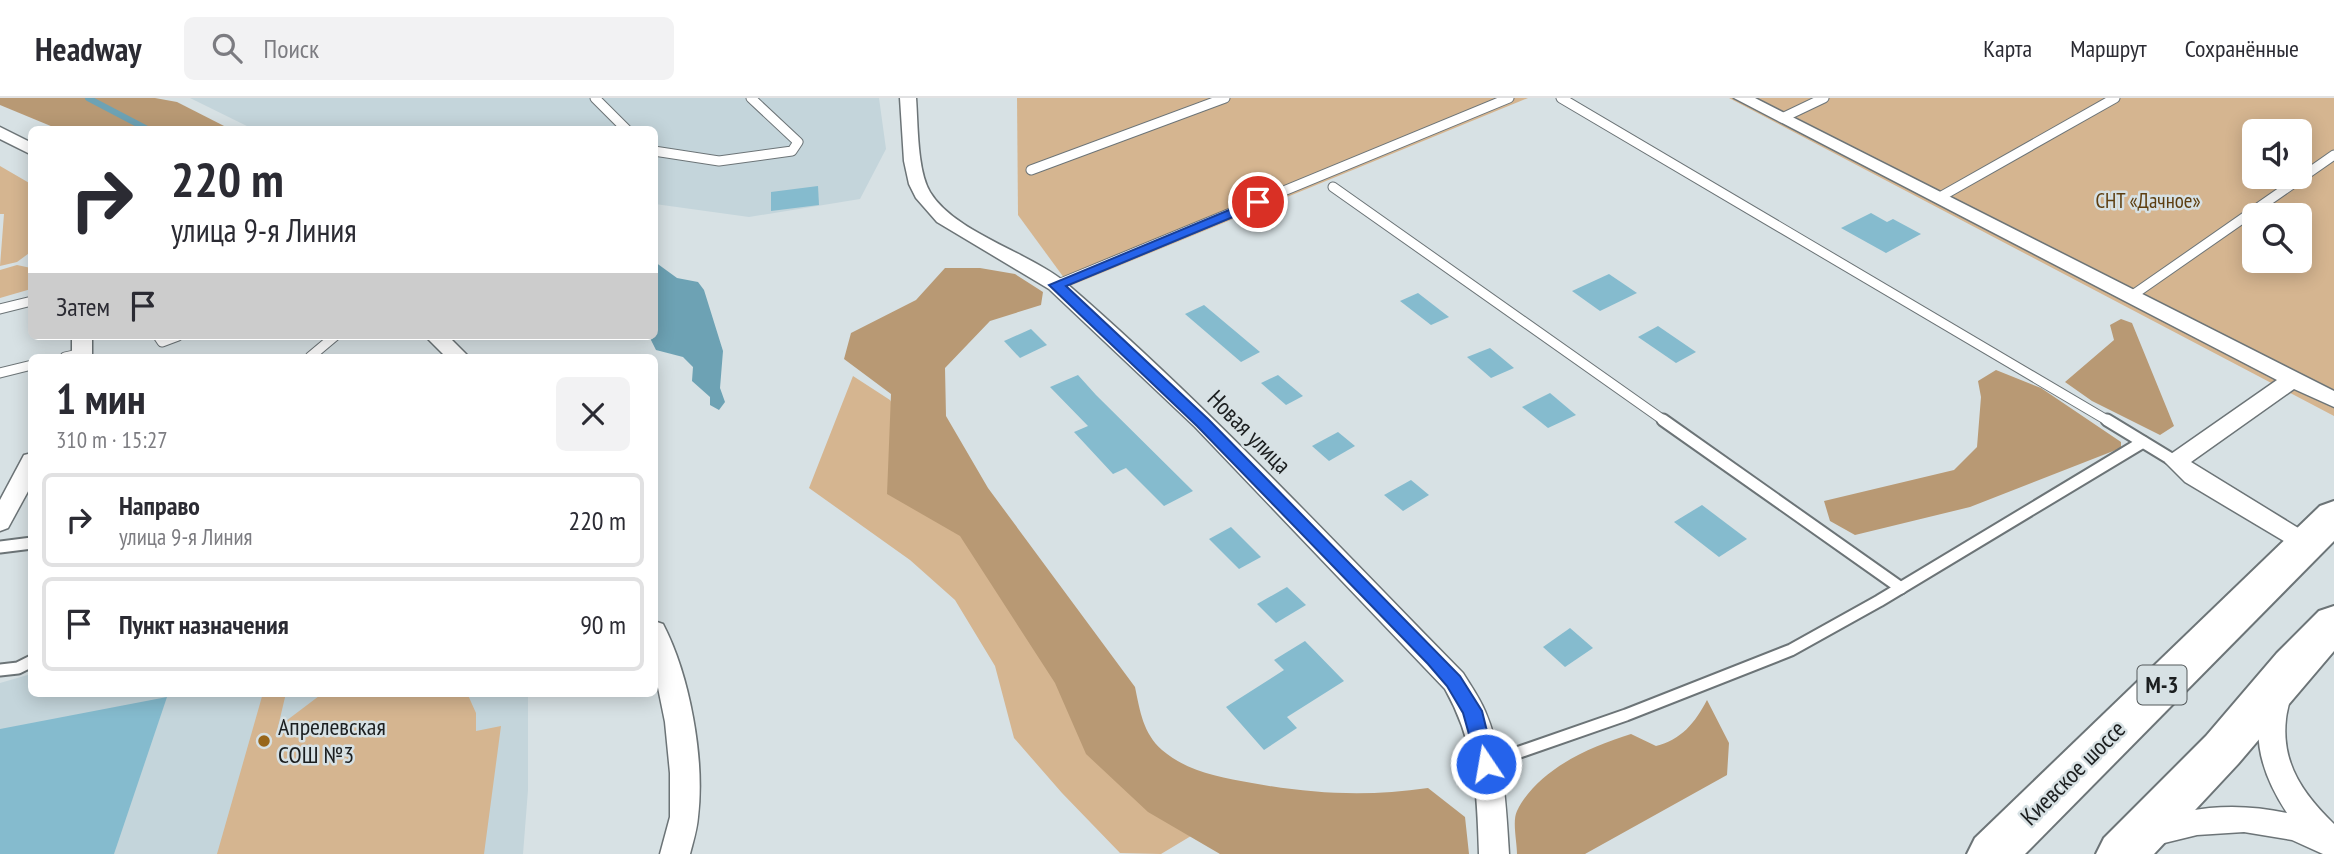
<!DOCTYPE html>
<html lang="ru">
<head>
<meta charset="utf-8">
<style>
  :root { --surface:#fff; --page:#f2f2f3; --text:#2b2b33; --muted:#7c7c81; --line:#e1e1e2 }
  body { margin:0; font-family:"PT Sans Narrow",sans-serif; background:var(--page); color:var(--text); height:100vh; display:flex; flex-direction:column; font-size:26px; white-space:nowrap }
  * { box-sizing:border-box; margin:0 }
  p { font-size:23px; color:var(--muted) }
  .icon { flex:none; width:38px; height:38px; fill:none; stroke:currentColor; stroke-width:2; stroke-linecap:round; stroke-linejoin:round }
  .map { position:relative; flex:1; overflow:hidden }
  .side { position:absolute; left:28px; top:256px; width:630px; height:343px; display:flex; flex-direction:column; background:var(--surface); border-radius:10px; box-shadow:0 4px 18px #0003 }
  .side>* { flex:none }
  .banner { position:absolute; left:28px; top:28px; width:630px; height:214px; border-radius:10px; box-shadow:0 4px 18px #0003; background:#fff; color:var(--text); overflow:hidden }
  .fabs { position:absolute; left:2242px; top:21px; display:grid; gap:14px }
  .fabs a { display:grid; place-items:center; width:70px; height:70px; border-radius:10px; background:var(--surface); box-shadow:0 4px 18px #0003; font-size:35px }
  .pin { position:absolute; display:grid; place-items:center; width:60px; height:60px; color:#fff; margin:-30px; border:4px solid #fff; border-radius:50%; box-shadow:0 2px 7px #0007 }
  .me { position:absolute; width:77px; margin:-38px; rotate:348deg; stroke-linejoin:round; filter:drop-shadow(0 0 5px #0008) }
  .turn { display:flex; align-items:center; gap:24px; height:147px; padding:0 28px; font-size:32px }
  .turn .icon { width:91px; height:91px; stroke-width:2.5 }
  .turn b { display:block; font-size:49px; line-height:60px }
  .then { display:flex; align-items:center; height:66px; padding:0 28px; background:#0003; gap:14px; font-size:26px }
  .round { display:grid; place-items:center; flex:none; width:74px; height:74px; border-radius:10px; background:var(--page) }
  .overview { display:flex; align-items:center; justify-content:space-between; height:119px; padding:0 28px }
  h1 { font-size:42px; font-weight:700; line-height:52px }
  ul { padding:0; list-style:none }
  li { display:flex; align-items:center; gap:21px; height:94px; margin:0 14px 10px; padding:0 14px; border:4px solid var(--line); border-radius:10px }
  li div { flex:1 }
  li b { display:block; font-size:26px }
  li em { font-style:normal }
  header { display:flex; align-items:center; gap:42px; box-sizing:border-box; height:98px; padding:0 35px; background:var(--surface); border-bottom:2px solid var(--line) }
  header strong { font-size:33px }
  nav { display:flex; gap:38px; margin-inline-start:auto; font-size:24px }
  .search { width:490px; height:63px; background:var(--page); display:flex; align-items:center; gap:18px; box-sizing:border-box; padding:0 24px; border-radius:10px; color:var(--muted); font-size:26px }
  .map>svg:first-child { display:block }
  .built { fill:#c4d5db }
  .green { fill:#d5b590; fill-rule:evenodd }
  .forest { fill:#b89974 }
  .water { fill:#6da2b4 }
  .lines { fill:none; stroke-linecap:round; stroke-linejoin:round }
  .stream { stroke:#6da2b4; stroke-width:6 }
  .building { fill:#85bbce }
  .lane-far1-casing { stroke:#6c7477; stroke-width:11 }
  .lane-casing { stroke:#6c7477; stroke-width:15 }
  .street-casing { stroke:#6c7477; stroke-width:3 }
  .highway-casing { stroke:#6c7477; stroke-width:4 }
  .lane-far1 { stroke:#fff; stroke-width:9 }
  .lane { stroke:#fff; stroke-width:11 }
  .street { fill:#fff; fill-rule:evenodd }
  .highway { fill:#fff; fill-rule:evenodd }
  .route { fill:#2563eb; stroke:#184099; stroke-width:2 }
  .poi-dot { fill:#98661a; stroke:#d7e1e4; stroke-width:2.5 }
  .labels { text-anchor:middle; stroke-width:5; stroke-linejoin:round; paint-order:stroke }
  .far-park-label { font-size:21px; fill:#5d3e10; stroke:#d7e1e4 }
  .shield { fill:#d7e1e4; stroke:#53585a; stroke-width:2 }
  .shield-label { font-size:23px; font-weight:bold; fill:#1b1e1f }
  .street-label { font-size:24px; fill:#1b1e1f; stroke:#d7e1e4 }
  .poi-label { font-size:24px; fill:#1b1e1f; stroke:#d7e1e4; text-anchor:start }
</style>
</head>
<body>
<header>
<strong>Headway</strong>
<div class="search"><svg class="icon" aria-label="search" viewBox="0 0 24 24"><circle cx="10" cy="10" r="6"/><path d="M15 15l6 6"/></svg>Поиск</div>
<nav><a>Карта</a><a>Маршрут</a><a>Сохранённые</a></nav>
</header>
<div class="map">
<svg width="2334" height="756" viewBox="0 0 2334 756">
  <rect width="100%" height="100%" fill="#d7e1e4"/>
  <g class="built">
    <path d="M190,0h689l7,51 -26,50 -111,18 -94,-13 -1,-74 -401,-1z"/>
    <path d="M31,576l1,19h496v97l-5,64h-523v-171z"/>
  </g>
  <g class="green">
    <path d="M1017,0h511l-458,188 -52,-71z"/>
    <path d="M1729,0h605v318zM2254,33h46v46h-46zM2254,117h46v46h-46z"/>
    <path d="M0,68l31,18 1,67 -15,11 -17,4 4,-52h-4z"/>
    <path d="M17,167l14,3v21l-31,9v-28z"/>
    <path d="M853,278l37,24 63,104 238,332 -30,18 -41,-1 -58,-60 -48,-55 -19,-72 -40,-66 -45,-40 -101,-72z"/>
    <path d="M263,595h23l-8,34 45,-34h144l9,20v18l25,-5 -17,128h-267z"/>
  </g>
  <g class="forest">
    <path d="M0,0h155l22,4 53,27h-172l-58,-24z"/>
    <path d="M945,170h35l35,6 28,18 -2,13 -51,16 -45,47 1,48 42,72 147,199c5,24 8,46 27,63 26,22 57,27 90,33 60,11 115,14 176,5l37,29 4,37h-249l-72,-42 -62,-58 -31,-71 -95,-147 -73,-42 4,-100 -47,-35 7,-26 65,-33z"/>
    <path d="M2121,221l11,4 42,103 -14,9 -68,-34 -27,-19 49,-42 -4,-15z"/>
    <path d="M1996,272l45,18 80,54v6l-151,59 -115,28 -25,-14 -6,-20 130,-31 23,-23 4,-50 -3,-16z"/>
    <path d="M1707,602l22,43 -2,32 -142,79h-68c0,-12 -5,-33 0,-43 20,-41 72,-64 114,-77l25,12c25,-6 39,-23 51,-46z"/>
  </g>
  <path class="water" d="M655,164l22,16 21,4 6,8 19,61 -3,37 5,14 -6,8 -9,-5v-8l-18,-16 1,-14 -10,-10 -27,-7 -7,-14h5z"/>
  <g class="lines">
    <path class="stream" d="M88,0l61,32"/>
  </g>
  <g class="building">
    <path d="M818,88l1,19 -48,6v-19z"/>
    <path d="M1871,115l16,9 6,-3 28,15 -35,19 -45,-25z"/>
    <path d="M1609,176l28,19 -37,18 -28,-20z"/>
    <path d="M1418,195l31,24 -18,8 -31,-24z"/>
    <path d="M1204,207l56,47 -19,10 -56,-48z"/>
    <path d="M1658,228l38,26 -20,11 -38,-26z"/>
    <path d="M1031,231l16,16 -27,13 -16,-17z"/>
    <path d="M1490,250l24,20 -23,10 -24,-21z"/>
    <path d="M1078,277l18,20 97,96 -29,15 -38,-38 -13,6 -39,-42 14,-6 -38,-39z"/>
    <path d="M1278,277l25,21 -17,9 -25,-22z"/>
    <path d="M1550,295l26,22 -28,13 -26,-21z"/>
    <path d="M1338,334l17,14 -26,15 -17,-15z"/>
    <path d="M1411,382l18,15 -26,16 -19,-16z"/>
    <path d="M1702,407l45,34 -28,18 -45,-35z"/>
    <path d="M1231,429l30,30 -22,12 -30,-30z"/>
    <path d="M1287,489l19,18 -30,18 -19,-19z"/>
    <path d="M1570,530l23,20 -28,19 -22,-20z"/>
    <path d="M1305,543l39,40 -57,36 10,11 -33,22 -38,-43 58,-37 -10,-10z"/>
    <path d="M167,599l-53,157h-114v-125z"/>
  </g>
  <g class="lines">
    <g class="lane-far1-casing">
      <g id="lane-far1">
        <path d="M595,0l32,32"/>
        <path d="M1561,0l549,324"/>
        <path d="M1782,20l42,-20"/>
        <path d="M654,53l65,10 73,-10 6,-9 -47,-44"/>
        <path d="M1031,72l194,-72"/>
        <path d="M1333,89l333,235"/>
        <path d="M1940,99l175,-99"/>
        <path d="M1056,187l453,-187"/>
        <path d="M2130,199l204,-142"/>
        <path d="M0,211l32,-8"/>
        <path d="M158,238l4,6 16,-6"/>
        <path d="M65,259l18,-4"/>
        <path d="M310,259l25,-21"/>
        <path d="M0,275l32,-8"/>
      </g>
    </g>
    <g class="lane-casing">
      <g id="lane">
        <path d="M1663,322l238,168"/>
        <path d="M2107,322l69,42"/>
        <path d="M0,449l32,-4"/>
        <path d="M0,572l18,-2 14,-7"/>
        <path d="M1488,665l138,-48 165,-65 88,-49 264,-159"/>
      </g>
    </g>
    <g class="street-casing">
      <g id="street">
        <path d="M900,0h16c2,26 1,72 14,94 25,41 99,60 136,91 140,121 267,258 397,390 8,13 16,24 22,38 19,44 21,95 24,143h-30c-2,-62 -3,-110 -34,-165l-250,-262 -146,-138 -112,-67 -21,-24 -7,-14 -5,-23z"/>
        <path d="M1734,0h21l579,293v16l-40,-18 -103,73 122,75 4,6 -4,6 -8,3 -8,-3 -112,-67 -20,-20 3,-6 109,-76z"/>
        <path d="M0,29l32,16v12l-32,-16z"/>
        <rect x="72" y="238" width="20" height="21"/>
        <path d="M425,238h23l21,21h-23z"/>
        <path d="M32,355v31l-24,44 -8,3v-31l24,-45z"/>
        <path d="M654,523l9,3c27,52 42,135 35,193 -1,13 -5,25 -8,37h-30l10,-37v-44l-5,-51 -11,-54z"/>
        <path d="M2278,586l9,3c6,11 0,20 -1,32 -5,44 17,75 48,105v30h-11l-31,-14 -48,-8 -47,3 -45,11 -10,-4 -4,-9 4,-9c47,-18 95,-22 145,-11 -25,-38 -40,-83 -18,-126z"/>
      </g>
    </g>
    <g class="highway-casing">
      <g id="highway">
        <path d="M2334,403v40l-309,313h-58l8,-16 345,-332z"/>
        <path d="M2334,508v45l-96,113 -84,90h-58l8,-16 102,-102 71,-83 42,-42z"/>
      </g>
    </g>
    <use href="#lane-far1" class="lane-far1"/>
    <use href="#lane" class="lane"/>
    <use href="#street" class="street"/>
    <use href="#highway" class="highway"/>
  </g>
  <path class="route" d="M1258,100l6,4 -2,3 -196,81 142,133 252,257 22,35 13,53 -3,6 -6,2 -7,-2 -16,-57 -16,-27 -19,-22 -231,-238 -148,-141z"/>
  <circle class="poi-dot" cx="264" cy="643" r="7"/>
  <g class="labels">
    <g class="far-park-label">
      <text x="2148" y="110">СНТ «Дачное»</text>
    </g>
    <rect class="shield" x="2137.5" y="567.5" width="49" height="39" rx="5"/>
    <g class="shield-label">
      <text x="2162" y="595">М-3</text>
    </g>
    <g class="street-label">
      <text transform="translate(1249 334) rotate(45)" y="8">Новая улица</text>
      <text transform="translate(2073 675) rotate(-45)" y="8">Киевское шоссе</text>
    </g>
    <g class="poi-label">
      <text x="278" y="637">Апрелевская<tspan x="278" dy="28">СОШ №3</tspan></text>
    </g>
  </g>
</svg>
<div class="fabs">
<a><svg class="icon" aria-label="sound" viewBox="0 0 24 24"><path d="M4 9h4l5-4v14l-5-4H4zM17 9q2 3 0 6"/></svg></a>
<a><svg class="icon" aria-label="search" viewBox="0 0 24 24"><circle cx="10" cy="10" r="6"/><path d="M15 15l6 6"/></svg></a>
</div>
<div class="pin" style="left:1258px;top:104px;background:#d93025"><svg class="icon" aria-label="arrive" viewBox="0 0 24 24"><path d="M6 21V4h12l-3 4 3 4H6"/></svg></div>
<svg class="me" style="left:1486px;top:666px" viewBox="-20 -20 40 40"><circle r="17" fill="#2563eb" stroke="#fff" stroke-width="3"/><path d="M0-11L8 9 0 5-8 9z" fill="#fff"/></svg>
<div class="banner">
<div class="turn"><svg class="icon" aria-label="right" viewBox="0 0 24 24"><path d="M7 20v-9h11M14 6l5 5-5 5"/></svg><div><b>220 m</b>улица 9-я Линия</div></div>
<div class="then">Затем<svg class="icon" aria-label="arrive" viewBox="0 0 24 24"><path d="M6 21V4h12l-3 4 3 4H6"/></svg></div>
</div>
<section class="side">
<div class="overview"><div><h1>1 мин</h1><p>310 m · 15:27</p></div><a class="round"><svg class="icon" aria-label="close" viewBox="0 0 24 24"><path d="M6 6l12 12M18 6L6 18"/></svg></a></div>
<ul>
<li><svg class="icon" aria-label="right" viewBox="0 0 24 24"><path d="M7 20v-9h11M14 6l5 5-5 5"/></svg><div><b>Направо</b><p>улица 9-я Линия</p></div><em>220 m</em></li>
<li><svg class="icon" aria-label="arrive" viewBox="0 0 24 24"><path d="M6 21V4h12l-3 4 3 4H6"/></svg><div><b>Пункт назначения</b></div><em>90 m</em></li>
</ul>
</section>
</div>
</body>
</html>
